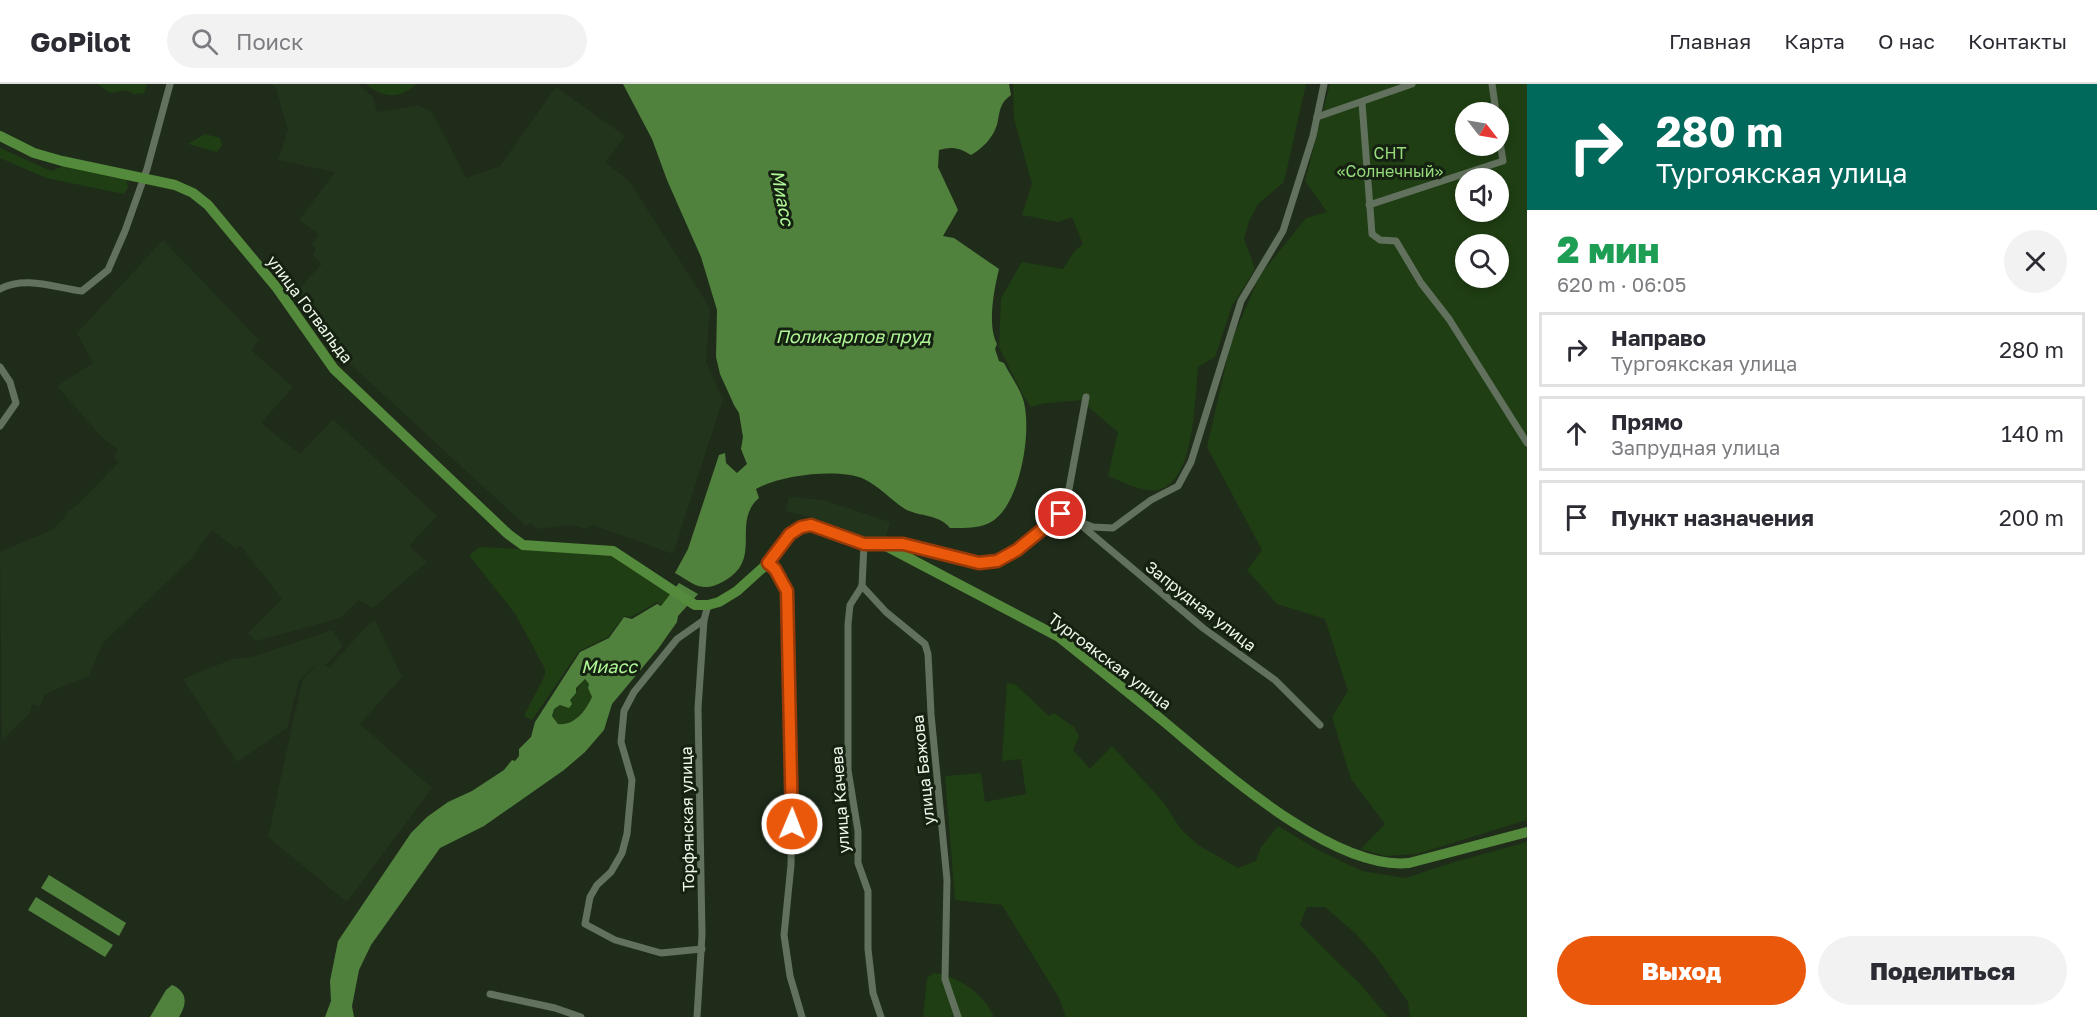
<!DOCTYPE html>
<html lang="ru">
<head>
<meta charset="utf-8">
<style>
  :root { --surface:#fff; --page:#f2f2f3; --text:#2b2b33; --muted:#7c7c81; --line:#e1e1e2; --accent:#ea580c }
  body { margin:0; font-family:"Golos Text",sans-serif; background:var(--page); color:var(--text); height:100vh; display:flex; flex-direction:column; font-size:22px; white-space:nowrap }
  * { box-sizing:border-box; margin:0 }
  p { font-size:20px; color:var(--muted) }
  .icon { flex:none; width:33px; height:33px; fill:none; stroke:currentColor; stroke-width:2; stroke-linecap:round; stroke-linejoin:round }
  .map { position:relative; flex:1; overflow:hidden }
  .side { display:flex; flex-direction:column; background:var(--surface); width:570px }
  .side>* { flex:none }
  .hud { background:#00695c; color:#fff; overflow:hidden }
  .needle { width:39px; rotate:121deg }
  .fabs { position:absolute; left:1455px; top:18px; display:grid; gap:12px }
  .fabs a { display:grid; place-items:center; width:54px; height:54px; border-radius:50%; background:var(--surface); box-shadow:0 3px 9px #0003; font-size:30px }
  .pin { position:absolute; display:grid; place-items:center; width:51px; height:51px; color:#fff; margin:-26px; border:3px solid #fff; border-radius:50%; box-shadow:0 2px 6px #0007 }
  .me { position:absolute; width:66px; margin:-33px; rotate:1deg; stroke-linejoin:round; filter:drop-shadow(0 0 4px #0008) }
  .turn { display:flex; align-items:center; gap:21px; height:126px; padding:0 30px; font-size:27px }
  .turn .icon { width:78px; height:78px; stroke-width:2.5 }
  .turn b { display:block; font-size:42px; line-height:51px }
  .round { display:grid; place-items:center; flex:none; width:63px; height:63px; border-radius:32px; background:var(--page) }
  .head { display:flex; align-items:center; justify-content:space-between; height:102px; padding:0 30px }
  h1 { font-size:36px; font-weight:800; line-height:45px; color:#1e9e55 }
  .action { display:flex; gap:12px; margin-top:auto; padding:12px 30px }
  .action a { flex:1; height:69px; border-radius:36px; background:var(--accent); color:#fff; font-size:24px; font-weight:800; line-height:69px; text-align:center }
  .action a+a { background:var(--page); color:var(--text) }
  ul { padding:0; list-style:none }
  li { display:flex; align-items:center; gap:18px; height:75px; margin:0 12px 9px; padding:0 18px; border:3px solid var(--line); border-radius:0px }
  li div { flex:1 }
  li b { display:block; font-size:22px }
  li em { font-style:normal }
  header { display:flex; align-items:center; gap:36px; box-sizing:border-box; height:84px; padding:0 30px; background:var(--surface); border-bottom:2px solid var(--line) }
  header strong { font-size:28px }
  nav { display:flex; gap:33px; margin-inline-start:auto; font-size:21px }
  .search { width:420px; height:54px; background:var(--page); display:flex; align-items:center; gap:15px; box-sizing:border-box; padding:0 21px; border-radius:33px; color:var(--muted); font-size:22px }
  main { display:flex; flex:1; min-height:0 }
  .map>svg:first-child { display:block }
  .built { fill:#22341c }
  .green { fill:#1f3e13; fill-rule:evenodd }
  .water { fill:#50823d; fill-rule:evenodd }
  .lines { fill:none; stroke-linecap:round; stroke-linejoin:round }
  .minor { stroke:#62715d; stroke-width:7 }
  .primary { stroke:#548a3b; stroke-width:10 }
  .route-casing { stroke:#983908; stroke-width:15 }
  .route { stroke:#ea580c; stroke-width:10 }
  .labels { text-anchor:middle; stroke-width:6; stroke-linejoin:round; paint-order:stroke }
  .park-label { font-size:16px; fill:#96db7c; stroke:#162211 }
  .street-label { font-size:16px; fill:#eef7eb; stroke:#162211 }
  .water-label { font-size:18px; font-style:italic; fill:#b0f797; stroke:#162211 }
</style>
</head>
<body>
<header>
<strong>GoPilot</strong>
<div class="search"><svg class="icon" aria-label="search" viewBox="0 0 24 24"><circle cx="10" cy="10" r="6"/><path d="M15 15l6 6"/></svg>Поиск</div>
<nav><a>Главная</a><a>Карта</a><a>О нас</a><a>Контакты</a></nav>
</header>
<main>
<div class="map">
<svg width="1527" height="933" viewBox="0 0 1527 933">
  <rect width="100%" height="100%" fill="#1f2c1a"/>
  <g class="built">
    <path d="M271,0h87l15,13 4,15 41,-7 14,7 34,66 34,-12 56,-79 69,49 -20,26 24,19 81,127 -4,54 17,37 -50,155 -80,-29 -7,4 -16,-4 -33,4 -7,-6 -4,3 -192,-177 -39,-56 27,-29 -9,-9 3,-7 -4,-3 7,-11 -20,-14 36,-48 -57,-12 10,-30 -12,-42z"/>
    <path d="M163,156l96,100 -8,10 42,37 -32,36 39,31 33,-35 104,97 -28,30 18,16 -54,46 -14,-8 -19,18 -84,23 -8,-8 34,-34 -42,-54 -4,4 -24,-19 -21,29 -88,84 -14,33 -44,18 -5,12 -8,-2 -2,9 -28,27 -2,-188 52,-22 15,-15 1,-4 9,-6 42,-43 -5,-5 4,-7 -18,-15 -43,-49 36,-23 -16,-30z"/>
    <path d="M789,413l34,3 67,22 -4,16 -21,3 -17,-5 -27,-16 -35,-9z"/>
    <path d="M375,536l27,57 -42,47 72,64 -85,114 -79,-65 34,-156 18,-20 -21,20 -12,47 -50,34 -54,-83 49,-20 20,-2 80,-27 11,16 -16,18 -4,-1 6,5 34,-38z"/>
  </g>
  <g class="green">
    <path d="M98,0h49l-3,9 -10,1 -8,-4 -16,3z"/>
    <path d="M366,0h50c-17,16 -33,14 -50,0z"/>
    <path d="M1013,0h293l-22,98 -26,22 -9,17 -5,18 11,30 -23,37 -17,51 -17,10c-3,29 -3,118 -41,123 -16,2 -34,-8 -49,-14l10,-44 -38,-32c-14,2 -37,2 -49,7l-7,-10 -25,-50 2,-49 21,-36 41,7 11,-17 9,-8 -11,-27 -14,5 -36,-7 10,-31 -18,-65z"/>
    <path d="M1330,0h197v736l-110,34 -32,2 -24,-7 24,-25 -34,-45 -19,-62 16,-26 -23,-72 -48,-15 -30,-34 15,-20 -55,-103 24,-105 29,-67 46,-57 21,-6 -22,-31zM1466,28h32v34h-32zM1466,94h32v34h-32zM1466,160h32v34h-32z"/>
    <path d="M205,50l15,4 2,7 -5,7 -29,-8z"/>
    <path d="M0,64l51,23 13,-5 62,13 2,8 -4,7 -78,-16 -46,-20z"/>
    <path d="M480,463l131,7 61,41 -11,10 -4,-3 -26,15 -7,-1 -16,21 -29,14 -47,69 -8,-4 21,-41v-6l-29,-54 -47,-60z"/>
    <path d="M584,595l5,5 -1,4 4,9c-6,13 -17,29 -34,27l-6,-8 2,-7 16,-9z"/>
    <path d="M1007,599l8,1 34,32 5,-3 20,14 5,9 -6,14 17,19 22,-23 52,57 16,25 18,17 40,23 18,-7 5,-14 17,-21 40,24 44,21 43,7 53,-17 69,-19v175h-117l-2,-15 -31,-44 -22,-25 -30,-26h-18l-7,18 60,59 28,33h-322l-7,-19 -57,-93 -47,-5 -10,-124 36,-3 4,29 41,-8 -5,-35 -19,2z"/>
    <path d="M934,889c23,2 51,22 60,44h-71l4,-39z"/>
  </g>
  <g class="water">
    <path d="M623,0h386l2,11c-10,7 -11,14 -13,25 -2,14 -14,28 -27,35 -11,-7 -19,-9 -32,-5l-1,17 20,43 -15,26 11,2 45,31c-5,21 -12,56 -2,75l-2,5 4,12 5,2c6,12 15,24 19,36 10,31 -3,107 -32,123 -12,7 -28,6 -41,6 -11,-14 -30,-11 -45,-19 -14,-9 -26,-23 -41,-30 -25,-11 -84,-4 -108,10l3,9c-28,24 4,60 -33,82 -24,14 -30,5 -51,-7l13,-24 31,-94 6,-2 1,10 11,10 10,-9 -6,-15 2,-12 -4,-24 -5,-8 -14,-31 -4,-17 1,-47 -16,-53 -34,-77 -15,-41z"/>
    <path d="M679,499l19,11 -20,22 -1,6 -19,27 -46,55 -8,26 -19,22 -21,18 -80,56 -44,22 -69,97 -12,25 -7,36 2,11h-29l6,-16 -1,-20 8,-40 73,-108 16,-16 21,-15 24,-11 32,-21 8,-10 3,1 4,-5v-7l12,-12 4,-15 45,-70 29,-14 15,-21 8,2 25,-15 4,2zM585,595l4,5 -1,4 4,9c-6,13 -17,29 -34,27l-6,-8 2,-7 6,-4 9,3 3,-4 -2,-4 6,-7v-5z"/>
    <path d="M49,791l77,48 -7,13 -78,-48z"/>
    <path d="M36,813l77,48 -8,12 -77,-47z"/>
    <path d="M172,901c16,7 15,19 7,32h-29l16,-27z"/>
  </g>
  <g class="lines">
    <g class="minor">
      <path d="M1492,0l4,28"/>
      <path d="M1362,19l10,131 8,6 16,1 25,42 28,36 78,124"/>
      <path d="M1317,33l95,-33"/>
      <path d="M1369,121l134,-44 -5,-32"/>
      <path d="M0,205c25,-14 56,-1 82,2l26,-21 17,-39 22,-62 23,-85"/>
      <path d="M0,283l10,15 6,21 -16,23"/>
      <path d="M1061,431l14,5 128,108 72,52 45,45"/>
      <path d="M1075,436l18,7 20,1 38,-28 27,-14 13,-24 50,-161 42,-70 30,-95 11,-52"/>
      <path d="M864,460l-2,42 -12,19 -2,19v146l10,61v32l10,28v58l5,44 8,24"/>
      <path d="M886,461c32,-1 87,26 113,15 15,-7 26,-17 37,-27 11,-10 23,-15 30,-28l20,-108"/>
      <path d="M768,479l7,6 12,22 5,191 -1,83 -7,70 6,41 12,41"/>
      <path d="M862,502l24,26 39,32 3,10 3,60 16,166 -2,99 13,38"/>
      <path d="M702,865l-41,4 -46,-13 -30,-16 5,-27 7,-12 14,-13 11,-19 5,-19 5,-54 -11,-38 3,-31 10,-19 43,-53 27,-19 4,-15"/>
      <path d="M490,910l65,14 26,9"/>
      <path d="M697,933l5,-82 -4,-227 6,-88"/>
    </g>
    <path class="primary" d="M0,52l34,17 28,8 113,24 18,8 15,12 69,83 57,81 174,165 15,11 90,6 82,54h13l11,-3 18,-11 31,-28 22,-29 11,-7 10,-2 53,19 20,1 175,92c35,28 69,55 103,83 57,47 170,151 247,143l118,-31"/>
  </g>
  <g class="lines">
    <g class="route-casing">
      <path id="route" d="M792,740l-5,-233 -12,-22 -7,-6 22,-29 11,-7 10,-2 53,19h39l76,19 18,-2 20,-11 44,-36"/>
    </g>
    <use href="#route" class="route"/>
  </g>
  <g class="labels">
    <g class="park-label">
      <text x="1390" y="75">СНТ<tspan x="1390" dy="18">«Солнечный»</tspan></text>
    </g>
    <g class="street-label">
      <text transform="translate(310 225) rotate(53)" y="6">улица Готвальда</text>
      <text transform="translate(1201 522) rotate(38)" y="6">Запрудная улица</text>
      <text transform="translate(1110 577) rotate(37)" y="6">Тургоякская улица</text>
      <text transform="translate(923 686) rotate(-96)" y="6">улица Бажова</text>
      <text transform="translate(840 716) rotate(-94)" y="6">улица Качева</text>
      <text transform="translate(687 735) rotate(-91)" y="6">Торфянская улица</text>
    </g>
    <g class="water-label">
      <text transform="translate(782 114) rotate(79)" y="6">Миасс</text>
      <text x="853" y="259">Поликарпов пруд</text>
      <text x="609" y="589">Миасс</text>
    </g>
  </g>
</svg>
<div class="fabs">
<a><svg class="needle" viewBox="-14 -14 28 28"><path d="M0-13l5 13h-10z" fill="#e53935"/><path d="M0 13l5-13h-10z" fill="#7c7c81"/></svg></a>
<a><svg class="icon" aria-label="sound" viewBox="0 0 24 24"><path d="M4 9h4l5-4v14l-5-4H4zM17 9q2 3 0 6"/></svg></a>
<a><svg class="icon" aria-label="search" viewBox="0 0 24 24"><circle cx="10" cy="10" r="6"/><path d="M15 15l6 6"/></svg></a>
</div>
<div class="pin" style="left:1061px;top:430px;background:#d93025"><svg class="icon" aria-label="arrive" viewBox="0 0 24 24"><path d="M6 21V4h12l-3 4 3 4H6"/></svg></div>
<svg class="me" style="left:792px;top:740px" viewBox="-20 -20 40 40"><circle r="17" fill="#ea580c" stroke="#fff" stroke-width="3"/><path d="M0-11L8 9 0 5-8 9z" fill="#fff"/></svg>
</div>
<section class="side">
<div class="hud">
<div class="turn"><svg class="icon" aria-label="right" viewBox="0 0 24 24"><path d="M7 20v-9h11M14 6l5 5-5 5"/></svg><div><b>280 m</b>Тургоякская улица</div></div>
</div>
<div class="head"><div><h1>2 мин</h1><p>620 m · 06:05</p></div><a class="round"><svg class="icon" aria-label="close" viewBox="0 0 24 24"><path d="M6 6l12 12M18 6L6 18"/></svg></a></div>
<ul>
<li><svg class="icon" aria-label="right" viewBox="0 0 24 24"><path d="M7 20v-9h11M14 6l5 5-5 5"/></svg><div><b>Направо</b><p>Тургоякская улица</p></div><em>280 m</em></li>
<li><svg class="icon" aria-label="ahead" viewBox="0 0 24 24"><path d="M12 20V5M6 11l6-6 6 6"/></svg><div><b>Прямо</b><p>Запрудная улица</p></div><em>140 m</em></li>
<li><svg class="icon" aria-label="arrive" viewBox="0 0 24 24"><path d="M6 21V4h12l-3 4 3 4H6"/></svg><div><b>Пункт назначения</b></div><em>200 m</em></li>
</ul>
<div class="action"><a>Выход</a><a>Поделиться</a></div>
</section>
</main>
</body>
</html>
